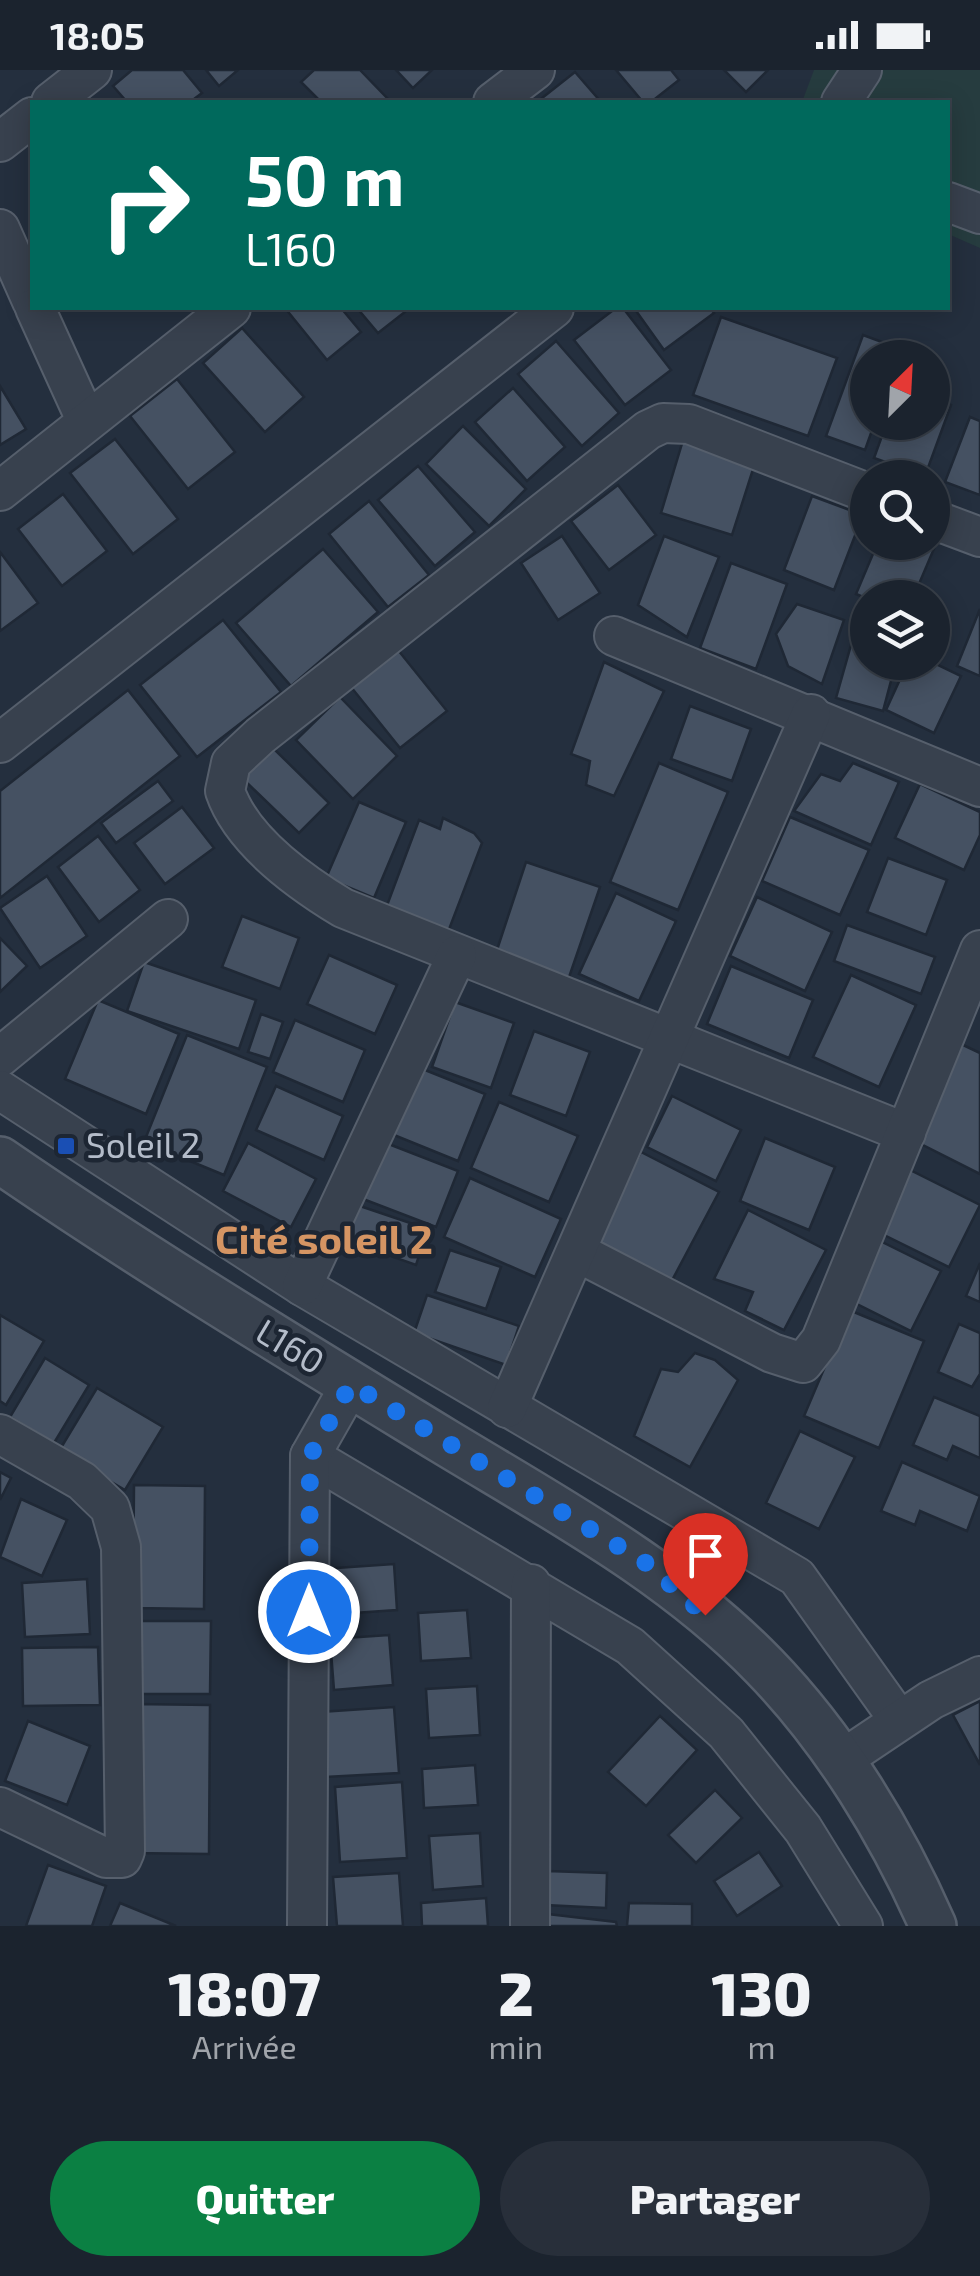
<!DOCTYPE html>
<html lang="fr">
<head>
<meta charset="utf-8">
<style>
  :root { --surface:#1b232e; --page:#282f3a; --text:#f1f3f6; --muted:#a0a4aa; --line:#39404a; --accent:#0b8043 }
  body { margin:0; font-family:"Exo 2",sans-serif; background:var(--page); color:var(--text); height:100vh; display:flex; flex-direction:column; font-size:38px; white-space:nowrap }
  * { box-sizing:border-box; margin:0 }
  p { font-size:32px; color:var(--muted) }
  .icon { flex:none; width:55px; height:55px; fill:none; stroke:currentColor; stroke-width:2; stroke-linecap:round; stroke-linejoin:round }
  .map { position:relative; height:1856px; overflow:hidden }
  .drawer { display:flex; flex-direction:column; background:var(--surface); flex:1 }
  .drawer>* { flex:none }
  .banner { position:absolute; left:30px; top:30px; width:920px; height:210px; border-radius:0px; box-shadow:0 5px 25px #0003,0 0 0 2px var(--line); background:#00695c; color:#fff; overflow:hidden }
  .needle { width:65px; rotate:24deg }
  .fabs { position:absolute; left:850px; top:270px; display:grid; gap:20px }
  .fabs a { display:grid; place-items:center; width:100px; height:100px; border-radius:50%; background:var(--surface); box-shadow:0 5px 25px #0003,0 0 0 2px var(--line); font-size:50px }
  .pin { position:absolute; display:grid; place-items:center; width:85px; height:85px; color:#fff; margin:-102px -42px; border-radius:50% 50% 50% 0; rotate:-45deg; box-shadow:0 0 10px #0007 }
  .pin .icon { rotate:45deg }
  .me { position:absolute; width:110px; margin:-55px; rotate:0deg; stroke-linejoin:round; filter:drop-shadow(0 0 8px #0008) }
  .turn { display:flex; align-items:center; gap:35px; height:210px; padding:0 50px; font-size:45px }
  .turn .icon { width:130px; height:130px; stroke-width:2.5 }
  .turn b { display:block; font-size:70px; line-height:85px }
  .eta { display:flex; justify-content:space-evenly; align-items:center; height:170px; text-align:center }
  .eta b { font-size:60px; font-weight:800; line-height:70px }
  .action { display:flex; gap:20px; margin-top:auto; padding:20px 50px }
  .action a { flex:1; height:115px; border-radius:60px; background:var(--accent); color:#fff; font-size:40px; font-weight:800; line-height:115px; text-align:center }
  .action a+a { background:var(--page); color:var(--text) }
  .status { display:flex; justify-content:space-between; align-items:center; height:70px; padding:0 50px; background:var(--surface); direction:ltr }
  .status svg { height:28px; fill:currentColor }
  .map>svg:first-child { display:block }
  .green { fill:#263c3f }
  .building { fill:#455162; stroke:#1f2835; stroke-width:2.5 }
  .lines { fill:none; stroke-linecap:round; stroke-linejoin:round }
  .minor-casing { stroke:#565f6c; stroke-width:42 }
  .tertiary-casing { stroke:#565f6c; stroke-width:50 }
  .minor { stroke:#38414e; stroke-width:38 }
  .tertiary { stroke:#38414e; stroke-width:45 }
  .route { stroke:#1a73e8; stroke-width:18; stroke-dasharray:0 32.4 }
  .transit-dot { fill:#1a4fb4; stroke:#1d2633; stroke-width:4 }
  .labels { text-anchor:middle; stroke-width:9; stroke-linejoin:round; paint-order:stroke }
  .poi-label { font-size:35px; fill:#b4bcc9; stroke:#1d2633; text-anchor:start }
  .street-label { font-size:35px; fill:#b4bcc9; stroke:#1d2633 }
  .quarter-label { font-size:40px; font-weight:bold; fill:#d59563; stroke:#1d2633 }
</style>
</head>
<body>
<div class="status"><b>18:05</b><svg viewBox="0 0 49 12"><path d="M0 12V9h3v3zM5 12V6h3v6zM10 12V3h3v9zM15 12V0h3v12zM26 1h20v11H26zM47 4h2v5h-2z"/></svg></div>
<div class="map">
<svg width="980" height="1856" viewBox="0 0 980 1856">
  <rect width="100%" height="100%" fill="#242f3e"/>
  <path class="green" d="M814,0h166v178l-32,-14v-132h-146z"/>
  <g class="building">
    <path d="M132,0h51l19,23 -12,9h-63l-14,-16z"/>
    <path d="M206,0h32l-19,16z"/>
    <path d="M314,0h46l27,28 -4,4h-62l-20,-20z"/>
    <path d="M396,0h36l-19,18z"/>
    <path d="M616,0h55l8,10 -28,22h-8z"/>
    <path d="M724,0h44l-22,22z"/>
    <path d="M575,2l26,30h-64z"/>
    <path d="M285,238h56l20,24 -34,28z"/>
    <path d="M357,238h53l-32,25z"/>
    <path d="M616,238h7l48,62 -46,35 -51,-65z"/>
    <path d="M634,238h76l4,5 -50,37z"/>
    <path d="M721,247l116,41 -29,78 -115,-41z"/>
    <path d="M242,258l62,69 -39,35 -62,-69z"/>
    <path d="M863,265l38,14 -3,9h-30v64h7l-10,28 -39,-14z"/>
    <path d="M556,271l63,72 -37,33 -64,-72z"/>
    <path d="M177,309l58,73 -47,37 -58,-73z"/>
    <path d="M0,316l26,43 -26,16z"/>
    <path d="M513,318l52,59 -38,34 -52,-59z"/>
    <path d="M932,328l19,7 -26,71 -51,-18 13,-36h45z"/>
    <path d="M970,347l10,4v74l-35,-13z"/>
    <path d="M463,356l63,63 -37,37 -63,-62z"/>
    <path d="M684,367l72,23 -24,75 -71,-22z"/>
    <path d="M115,369l63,80 -45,35 -63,-81z"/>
    <path d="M418,396l57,66 -40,34 -57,-66z"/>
    <path d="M618,415l38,50 -47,35 -38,-49z"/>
    <path d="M63,424l44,57 -45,35 -44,-57z"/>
    <path d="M812,426l51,19 -29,75 -50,-20z"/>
    <path d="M369,431l60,74 -41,32 -59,-73z"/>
    <path d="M562,466l38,57 -42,27 -37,-57z"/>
    <path d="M664,466l55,21 -32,80 -49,-32z"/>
    <path d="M878,472l58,2 -23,54 -45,1 -12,-5z"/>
    <path d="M323,479l55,63 -87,74 -55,-63z"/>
    <path d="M0,482l38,51 -38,28z"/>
    <path d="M731,493l56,21 -31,85 -56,-21z"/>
    <path d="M797,534l47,16 -22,64 -34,-18 -12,-32z"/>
    <path d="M980,539v67l-23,-10z"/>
    <path d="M223,550l58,72 -84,65 -57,-72z"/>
    <path d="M855,561l13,3v28h28l-13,49 -47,-13z"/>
    <path d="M398,580l49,61 -47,37 -49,-61z"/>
    <path d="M604,592l60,29 -50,105 -28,-11 4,-24 -19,-7z"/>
    <path d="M908,592h24l29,14 -27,57 -48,-23z"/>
    <path d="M128,620l52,66 -180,142v-107z"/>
    <path d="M340,627l57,59 -44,43 -57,-59z"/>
    <path d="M690,636l61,23 -19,52 -61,-22z"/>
    <path d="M273,678l56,55 -30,30 -56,-54z"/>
    <path d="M659,693l69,29 -50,118 -68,-28z"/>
    <path d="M853,693l46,19 -28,63 -77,-34 27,-37 19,7z"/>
    <path d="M158,711l15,20 -57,42 -15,-20z"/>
    <path d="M920,714l60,28v23l-16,35 -69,-32z"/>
    <path d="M359,732l47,20 -32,76 -48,-20z"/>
    <path d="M182,737l32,41 -49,36 -31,-41z"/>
    <path d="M790,747l79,33 -29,65 -78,-34z"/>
    <path d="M443,748l31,15 8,10 -34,89 -62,-24 33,-88 21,9z"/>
    <path d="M98,766l42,54 -41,32 -41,-55z"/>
    <path d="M888,788l59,22 -21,55 -59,-23z"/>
    <path d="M526,792l74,25 -34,99 -73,-24z"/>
    <path d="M47,806l40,60 -47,32 -40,-60z"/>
    <path d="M616,823l60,28 -37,80 -60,-27z"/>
    <path d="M757,827l75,35 -27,59 -75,-35z"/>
    <path d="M242,846l57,22 -19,51 -58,-22z"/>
    <path d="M847,855l88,32 -14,37 -87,-33z"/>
    <path d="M0,868l27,28 -27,26z"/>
    <path d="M329,885l68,30 -22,49 -68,-30z"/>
    <path d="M144,892l112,38 -17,49 -112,-38z"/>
    <path d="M731,896l82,34 -24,58 -82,-34z"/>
    <path d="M851,905l65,30 -37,82 -66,-30z"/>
    <path d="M98,930l81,34 -33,80 -81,-35z"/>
    <path d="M455,932l59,21 -23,65 -59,-21z"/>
    <path d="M261,944l22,8 -13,37 -22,-7z"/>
    <path d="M295,950l70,30 -22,52 -70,-30z"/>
    <path d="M534,961l56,21 -24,64 -56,-21z"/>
    <path d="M187,965l80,32 -43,108 -80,-33z"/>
    <path d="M961,974l19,9v121l-67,-34z"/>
    <path d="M415,996l70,28 -27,67 -69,-28z"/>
    <path d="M276,1016l67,30 -19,44 -68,-30z"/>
    <path d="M672,1026l69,34 -25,51 -69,-34z"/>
    <path d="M499,1032l79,34 -29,66 -78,-34z"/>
    <path d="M765,1068l70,29 -26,63 -69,-29z"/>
    <path d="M248,1073l68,36 -25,48 -68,-36z"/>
    <path d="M386,1073l72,28 -22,56 -73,-28z"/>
    <path d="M641,1082l78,40 -50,94 -77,-40z"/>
    <path d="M904,1097l76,38 -31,62 -77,-38z"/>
    <path d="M470,1108l91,41 -26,58 -91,-40z"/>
    <path d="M354,1134l74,25 -12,36 -74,-26z"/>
    <path d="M748,1140l78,40 -42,80 -39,-19 8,-19 -39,-13z"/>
    <path d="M874,1168l67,33 -30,60 -66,-33z"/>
    <path d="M450,1180l51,17 -15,42 -51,-17z"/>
    <path d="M980,1193v39l-14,-6z"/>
    <path d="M427,1225l92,31 -13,39 -92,-32z"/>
    <path d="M849,1240l75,31 -45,107 -75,-32z"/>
    <path d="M0,1245l44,26 -38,64 -6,-4z"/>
    <path d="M959,1254l21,9v41l-8,13 -34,-15z"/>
    <path d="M695,1283l20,7 23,20 -48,87 -56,-31 27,-67 17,3z"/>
    <path d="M45,1288l44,27 -35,58 -44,-26z"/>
    <path d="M97,1318l66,39 -38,63 -66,-39z"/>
    <path d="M934,1327l46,19v42l-27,-12 -6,14 -34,-15z"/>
    <path d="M800,1361l55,26 -36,72 -53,-26z"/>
    <path d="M902,1392l78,34 -13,35 -47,-20 -5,14 -34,-14z"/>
    <path d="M0,1402l11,6 -11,22z"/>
    <path d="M134,1415l71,1 -1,123 -71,-1z"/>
    <path d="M21,1429l46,21 -25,56 -42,-19z"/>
    <path d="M394,1494l3,46 -58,4 -3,-46z"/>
    <path d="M87,1509l3,55 -65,3 -3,-54z"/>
    <path d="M467,1540l4,48 -50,3 -3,-48z"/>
    <path d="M137,1551h74l-1,73h-73z"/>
    <path d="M389,1565l4,50 -59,5 -4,-51z"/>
    <path d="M98,1577l2,58 -77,1 -1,-58z"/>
    <path d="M477,1616l3,49 -51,3 -3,-49z"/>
    <path d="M980,1631v64l-27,-50z"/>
    <path d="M132,1634l78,1 -1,149 -78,-1z"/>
    <path d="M394,1637l5,66 -74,4 -5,-65z"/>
    <path d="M660,1646l37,34 -51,56 -38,-34z"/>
    <path d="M28,1651l62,25 -23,59 -62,-24z"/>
    <path d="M475,1695l3,40 -54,3 -2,-39z"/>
    <path d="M402,1712l5,76 -67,4 -5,-75z"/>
    <path d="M715,1720l27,28 -46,45 -28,-28z"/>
    <path d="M480,1763l3,53 -50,4 -4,-54z"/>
    <path d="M759,1782l23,34 -45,30 -23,-35z"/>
    <path d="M48,1795l58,21 -14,40h-66z"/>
    <path d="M547,1801l60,2 -1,35 -61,-3z"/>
    <path d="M399,1803l4,53h-66l-4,-49z"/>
    <path d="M486,1828l2,28h-66l-1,-23z"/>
    <path d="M120,1833l56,23h-66z"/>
    <path d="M629,1833l63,1v22h-65z"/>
    <path d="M539,1843l77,9 1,4h-79z"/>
  </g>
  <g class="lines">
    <g class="minor-casing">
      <g id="minor">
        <path d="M51,32l41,-32"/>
        <path d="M493,32l42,-32"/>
        <path d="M841,32l21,-32"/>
        <path d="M0,72l32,-25"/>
        <path d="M948,132l32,12"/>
        <path d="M0,159l32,72"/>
        <path d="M35,238l51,112"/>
        <path d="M0,421l231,-183"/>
        <path d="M868,423l-179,-69 -26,-1 -15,7 -388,306 -29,27 -6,28c17,50 75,91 118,117l563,225"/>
        <path d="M932,449l48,18"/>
        <path d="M614,566l366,151"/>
        <path d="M0,673l554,-435"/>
        <path d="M0,987l168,-138"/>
        <path d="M0,1020l302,196 495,291 102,143"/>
        <path d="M577,1182l195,101 31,10 18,-23 159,-390"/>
        <path d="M302,1216l155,-331"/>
        <path d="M507,1338l304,-694"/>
        <path d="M0,1364l82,47 28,27 11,39 4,304 -3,7h-16l-106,-51"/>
        <path d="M310,1386l320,190 96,87 77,96 60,97"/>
        <path d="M840,1691l91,-61 49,-24"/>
        <path d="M307,1856l3,-470 41,-72"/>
        <path d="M530,1856l1,-342"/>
      </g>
    </g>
    <g class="tertiary-casing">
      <path id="tertiary" d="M0,1090c144,99 293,189 442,280 112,68 230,131 322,226 71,73 128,167 169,260"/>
    </g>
    <use href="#minor" class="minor"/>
    <use href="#tertiary" class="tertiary"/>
  </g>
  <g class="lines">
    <path class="route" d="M309,1542l1,-156 41,-72 295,179 59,52"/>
  </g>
  <rect class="transit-dot" x="56" y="1066" width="20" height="20" rx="5"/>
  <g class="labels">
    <g class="poi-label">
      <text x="86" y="1088">Soleil 2</text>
    </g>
    <g class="street-label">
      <text transform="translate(290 1277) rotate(31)" y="12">L160</text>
    </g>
    <g class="quarter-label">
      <text x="324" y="1184">Cité soleil 2</text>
    </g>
  </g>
</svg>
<div class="fabs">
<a><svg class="needle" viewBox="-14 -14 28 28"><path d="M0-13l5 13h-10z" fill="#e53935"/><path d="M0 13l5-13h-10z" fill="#a0a4aa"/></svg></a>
<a><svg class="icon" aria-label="search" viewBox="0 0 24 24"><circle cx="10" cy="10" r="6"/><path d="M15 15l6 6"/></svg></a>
<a><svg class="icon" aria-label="layers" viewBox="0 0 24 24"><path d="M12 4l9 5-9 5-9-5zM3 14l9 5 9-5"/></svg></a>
</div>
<div class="pin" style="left:705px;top:1545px;background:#d93025"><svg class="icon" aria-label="arrive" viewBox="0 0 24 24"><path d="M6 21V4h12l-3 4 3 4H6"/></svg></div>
<svg class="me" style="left:309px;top:1542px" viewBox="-20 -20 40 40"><circle r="17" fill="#1a73e8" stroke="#fff" stroke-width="3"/><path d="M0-11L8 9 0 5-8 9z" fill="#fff"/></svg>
<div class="banner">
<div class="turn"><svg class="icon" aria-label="right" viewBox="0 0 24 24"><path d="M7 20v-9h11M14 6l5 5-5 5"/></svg><div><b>50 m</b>L160</div></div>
</div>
</div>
<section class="drawer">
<div class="eta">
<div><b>18:07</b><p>Arrivée</p></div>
<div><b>2</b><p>min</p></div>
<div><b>130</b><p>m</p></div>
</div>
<div class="action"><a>Quitter</a><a>Partager</a></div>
</section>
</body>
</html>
